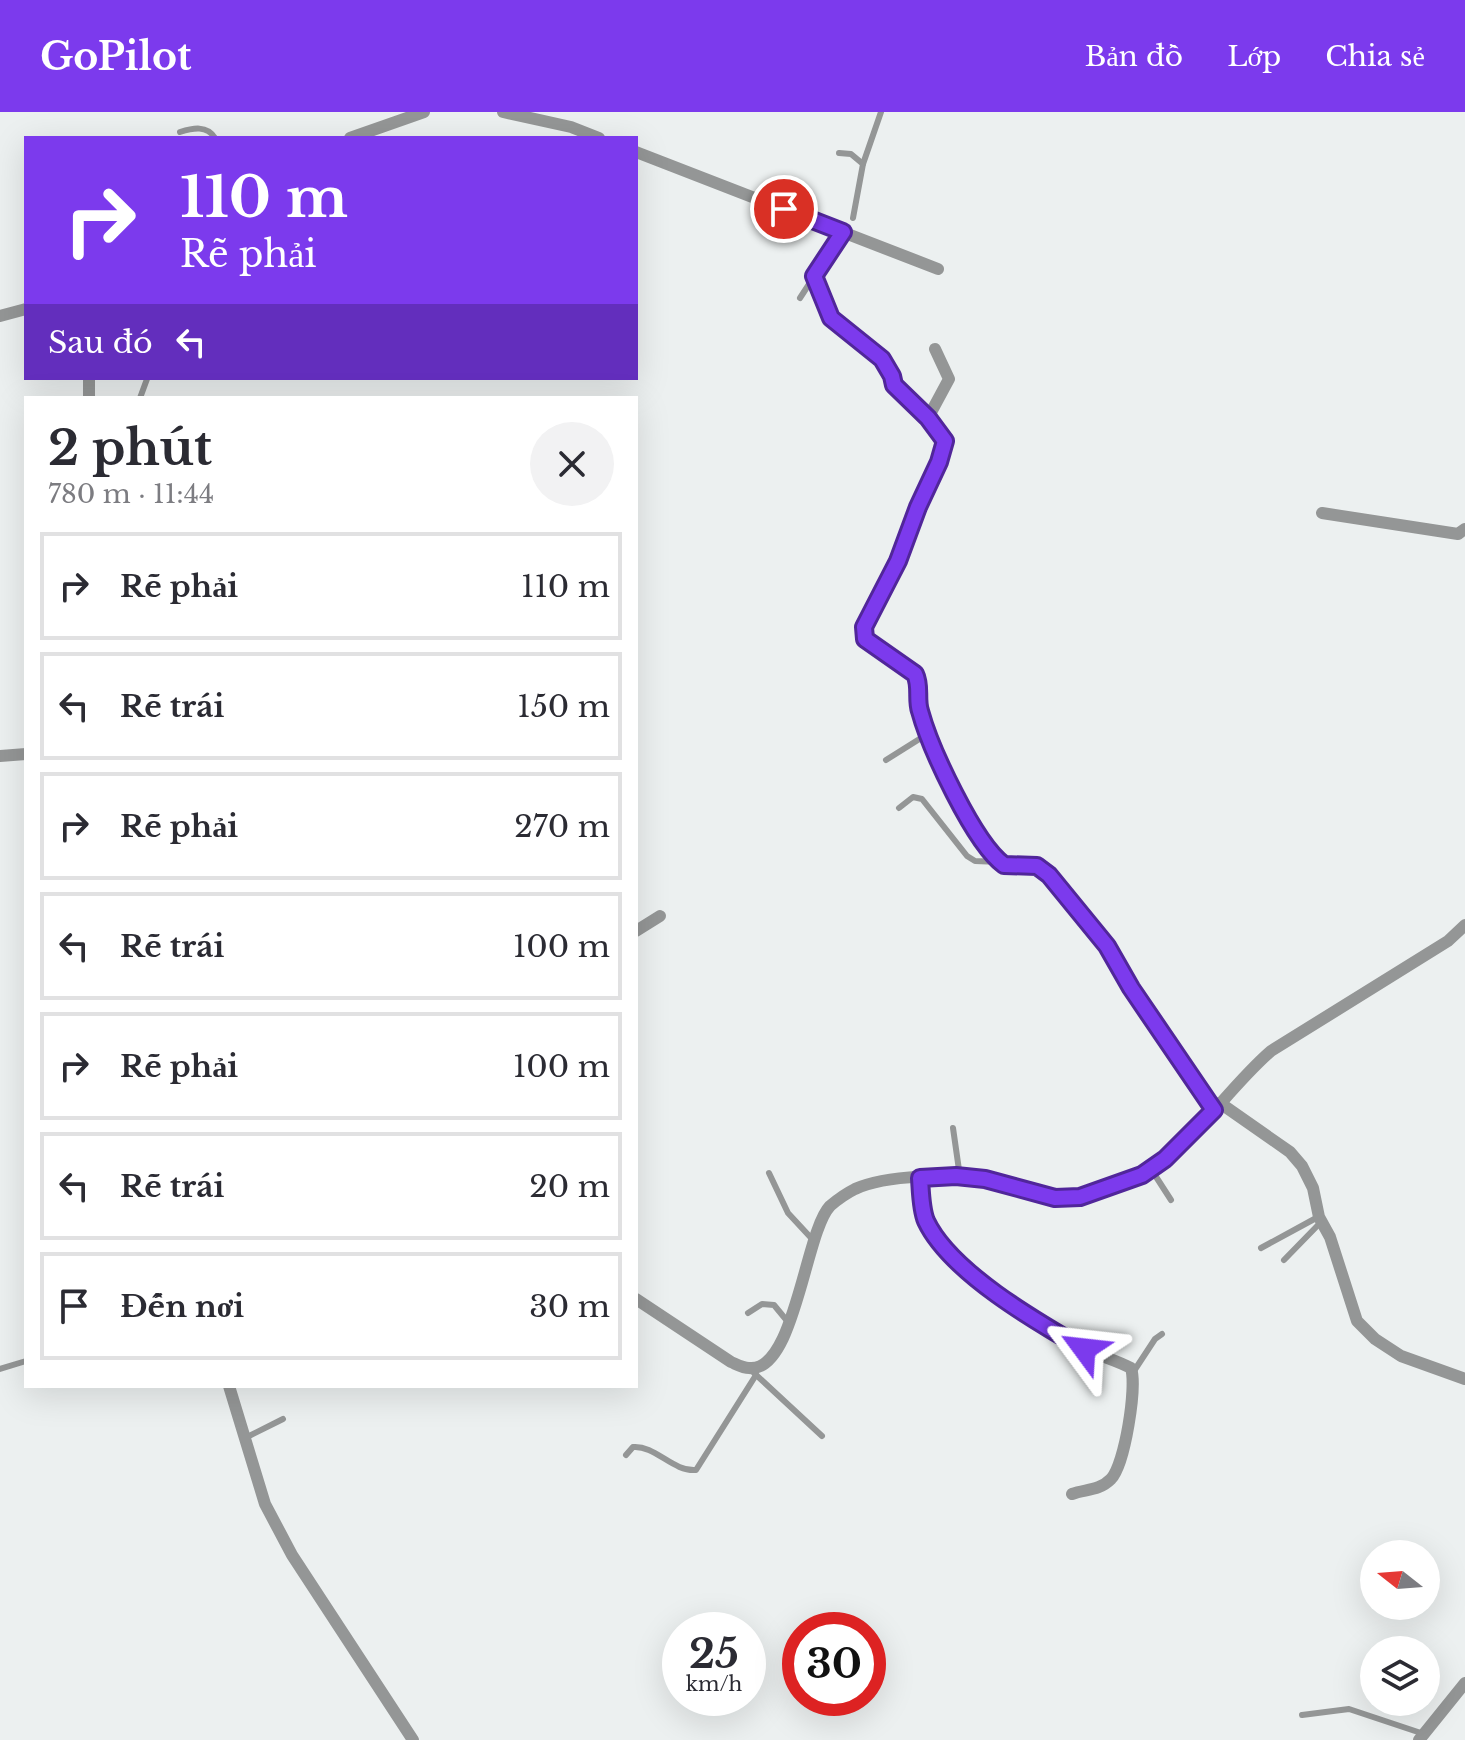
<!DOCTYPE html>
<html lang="vi">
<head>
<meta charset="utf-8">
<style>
  :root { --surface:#fff; --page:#f2f2f3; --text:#2b2b33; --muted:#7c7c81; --line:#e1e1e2; --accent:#7c3aed }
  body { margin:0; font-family:"Libre Baskerville",serif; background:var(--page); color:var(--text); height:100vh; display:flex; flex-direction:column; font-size:30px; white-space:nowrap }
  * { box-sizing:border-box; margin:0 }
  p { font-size:26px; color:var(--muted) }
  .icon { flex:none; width:44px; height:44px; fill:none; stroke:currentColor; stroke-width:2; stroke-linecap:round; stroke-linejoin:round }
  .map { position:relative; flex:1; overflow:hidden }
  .side { position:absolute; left:24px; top:284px; width:614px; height:992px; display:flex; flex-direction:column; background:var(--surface); border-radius:0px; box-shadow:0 8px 32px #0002 }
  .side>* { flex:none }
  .guide { position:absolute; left:24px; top:24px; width:614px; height:244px; border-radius:0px; box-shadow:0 8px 32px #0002; background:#7c3aed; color:#fff; overflow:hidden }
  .needle { width:52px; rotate:287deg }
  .fabs { position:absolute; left:1360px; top:1428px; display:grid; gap:16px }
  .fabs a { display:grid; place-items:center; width:80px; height:80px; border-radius:50%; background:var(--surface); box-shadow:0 8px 32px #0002; font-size:40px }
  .speed { position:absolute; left:662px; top:1500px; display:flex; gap:16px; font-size:40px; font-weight:700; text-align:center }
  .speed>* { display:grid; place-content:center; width:104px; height:104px; border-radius:50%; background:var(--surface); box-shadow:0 8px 32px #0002; line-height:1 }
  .speed small { font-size:20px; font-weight:400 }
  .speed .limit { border:12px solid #d22; background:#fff; color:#111 }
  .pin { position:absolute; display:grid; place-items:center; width:68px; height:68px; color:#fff; margin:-34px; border:4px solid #fff; border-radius:50%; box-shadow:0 2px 8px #0007 }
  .me { position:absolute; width:88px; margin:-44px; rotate:300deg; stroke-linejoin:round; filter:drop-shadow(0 0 6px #0008) }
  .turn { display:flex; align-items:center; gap:28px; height:168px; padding:0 24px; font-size:36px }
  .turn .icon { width:104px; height:104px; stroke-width:2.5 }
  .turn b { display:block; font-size:56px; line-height:68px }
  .then { display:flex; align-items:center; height:76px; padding:0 24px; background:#0003; gap:16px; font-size:30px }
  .round { display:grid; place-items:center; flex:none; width:84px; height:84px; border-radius:42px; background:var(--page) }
  .headline { display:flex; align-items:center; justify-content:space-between; height:136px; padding:0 24px }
  h1 { font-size:48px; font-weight:700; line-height:60px }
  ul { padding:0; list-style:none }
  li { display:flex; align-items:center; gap:24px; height:108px; margin:0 16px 12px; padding:0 8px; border:4px solid var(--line); border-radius:0px }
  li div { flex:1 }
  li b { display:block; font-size:30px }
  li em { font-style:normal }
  header { display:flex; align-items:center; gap:48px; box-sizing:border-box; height:112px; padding:0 40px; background:var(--accent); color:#fff }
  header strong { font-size:38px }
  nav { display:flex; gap:44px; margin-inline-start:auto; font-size:28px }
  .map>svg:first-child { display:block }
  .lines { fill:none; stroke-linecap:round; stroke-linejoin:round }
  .lane { stroke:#949696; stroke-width:6 }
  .street { stroke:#949696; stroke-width:12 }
  .route-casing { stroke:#51269a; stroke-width:20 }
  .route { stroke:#7c3aed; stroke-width:14 }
</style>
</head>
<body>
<header>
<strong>GoPilot</strong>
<nav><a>Bản đồ</a><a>Lớp</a><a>Chia sẻ</a></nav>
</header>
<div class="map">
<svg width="1465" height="1628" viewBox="0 0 1465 1628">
  <rect width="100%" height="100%" fill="#ecf0f0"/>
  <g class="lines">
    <g class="lane">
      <path d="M180,20c13,-4 27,-7 35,6"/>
      <path d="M839,41l12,1 12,10 -10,54"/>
      <path d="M863,52l18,-52"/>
      <path d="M814,164l17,42 51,41 6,7 10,25 30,27"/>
      <path d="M800,186l43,-66"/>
      <path d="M140,286l7,-19"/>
      <path d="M886,648l43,-27"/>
      <path d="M899,696l14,-11 9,2 45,57 8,5 25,1"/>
      <path d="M953,1016l7,49"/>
      <path d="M1151,1057l20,31"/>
      <path d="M769,1061l19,40 25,27"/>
      <path d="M1261,1136l57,-31"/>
      <path d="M1284,1148l37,-38"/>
      <path d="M748,1201l14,-9 12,1 14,17"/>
      <path d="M0,1257l26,-8"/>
      <path d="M1134,1259l21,-32 7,-5"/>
      <path d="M754,1261l68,63"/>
      <path d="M245,1326l38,-19"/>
      <path d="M626,1343l7,-8c22,-2 40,25 63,23l60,-95"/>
      <path d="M1302,1603l47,-6 75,25"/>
    </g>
    <g class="street">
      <path d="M503,0l68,15 28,11"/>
      <path d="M350,26l74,-26"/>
      <path d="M636,40l302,117"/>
      <path d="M0,204l26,-7"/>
      <path d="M935,237l14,30 -21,39 15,20 2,6 -47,117 -34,66v8l5,7 46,32c5,12 1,25 5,37 10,38 54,131 84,154l33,1 12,9 58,71 24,42 83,122"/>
      <path d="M89,286v-20"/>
      <path d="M1322,401l136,21 7,-5"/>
      <path d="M0,644l26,-2"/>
      <path d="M636,819l24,-15"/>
      <path d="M1220,991l70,49 12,14 11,22 6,29 11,20 27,84 18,18 26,17 64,23"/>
      <path d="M920,1066c1,14 1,31 6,43 23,49 111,105 159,128 15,7 31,11 46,19 6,19 -6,96 -20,111 -12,12 -25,10 -39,15"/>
      <path d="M636,1187l95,63c5,2 12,6 18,6 46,5 56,-136 81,-162 7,-6 17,-13 25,-17 30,-14 99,-16 132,-9 23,5 47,17 71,18 24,1 65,-12 87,-25 50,-30 82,-84 126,-122l177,-110 17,-16"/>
      <path d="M229,1274l36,118 27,51 121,185"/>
      <path d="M1419,1628l46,-57"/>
    </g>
  </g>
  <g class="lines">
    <g class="route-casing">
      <path id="route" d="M784,97l59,23 -29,44 17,42 51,41 10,17 2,9 34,33 17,23 -6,21 -21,45 -20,54 -34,66 1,12 50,35c6,12 1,25 5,37 10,37 54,132 84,154l33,1 12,9 58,71 24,42 83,122 -49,49 -23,16 -62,22 -25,1 -70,-19 -29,-3 -36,2c1,14 1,31 6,43 24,51 111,101 158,128"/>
    </g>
    <use href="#route" class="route"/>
  </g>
</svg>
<div class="fabs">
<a><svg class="needle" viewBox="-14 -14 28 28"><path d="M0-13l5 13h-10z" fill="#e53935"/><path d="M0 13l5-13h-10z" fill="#7c7c81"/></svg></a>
<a><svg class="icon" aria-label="layers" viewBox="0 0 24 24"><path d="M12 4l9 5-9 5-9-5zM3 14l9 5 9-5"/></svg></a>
</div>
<div class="speed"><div>25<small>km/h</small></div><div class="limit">30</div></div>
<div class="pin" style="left:784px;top:97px;background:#d93025"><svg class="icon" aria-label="arrive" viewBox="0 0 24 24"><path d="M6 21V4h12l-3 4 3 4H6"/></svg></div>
<svg class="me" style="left:1084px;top:1237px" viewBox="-20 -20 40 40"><path d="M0-17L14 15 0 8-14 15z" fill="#7c3aed" stroke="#fff" stroke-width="4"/></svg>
<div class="guide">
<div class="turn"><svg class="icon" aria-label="right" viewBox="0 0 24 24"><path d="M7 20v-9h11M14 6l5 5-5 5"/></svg><div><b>110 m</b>Rẽ phải</div></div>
<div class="then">Sau đó<svg class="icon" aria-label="left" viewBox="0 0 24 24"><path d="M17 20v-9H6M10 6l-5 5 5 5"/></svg></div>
</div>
<section class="side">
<div class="headline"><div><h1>2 phút</h1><p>780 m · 11:44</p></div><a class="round"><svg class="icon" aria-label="close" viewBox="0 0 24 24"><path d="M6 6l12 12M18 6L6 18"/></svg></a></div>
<ul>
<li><svg class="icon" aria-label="right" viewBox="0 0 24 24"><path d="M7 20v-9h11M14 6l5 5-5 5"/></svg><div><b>Rẽ phải</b></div><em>110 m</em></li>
<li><svg class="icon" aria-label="left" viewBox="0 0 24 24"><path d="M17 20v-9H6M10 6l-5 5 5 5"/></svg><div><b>Rẽ trái</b></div><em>150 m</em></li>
<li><svg class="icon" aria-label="right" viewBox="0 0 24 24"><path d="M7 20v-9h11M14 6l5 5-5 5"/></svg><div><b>Rẽ phải</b></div><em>270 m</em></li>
<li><svg class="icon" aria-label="left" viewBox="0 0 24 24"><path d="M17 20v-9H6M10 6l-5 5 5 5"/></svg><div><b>Rẽ trái</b></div><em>100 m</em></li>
<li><svg class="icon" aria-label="right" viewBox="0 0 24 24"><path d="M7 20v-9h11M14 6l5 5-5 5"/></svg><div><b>Rẽ phải</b></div><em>100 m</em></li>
<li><svg class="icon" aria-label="left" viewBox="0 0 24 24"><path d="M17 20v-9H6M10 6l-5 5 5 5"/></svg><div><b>Rẽ trái</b></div><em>20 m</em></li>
<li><svg class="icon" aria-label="arrive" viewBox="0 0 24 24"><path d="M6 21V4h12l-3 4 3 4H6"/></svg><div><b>Đến nơi</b></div><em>30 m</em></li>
</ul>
</section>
</div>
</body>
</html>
